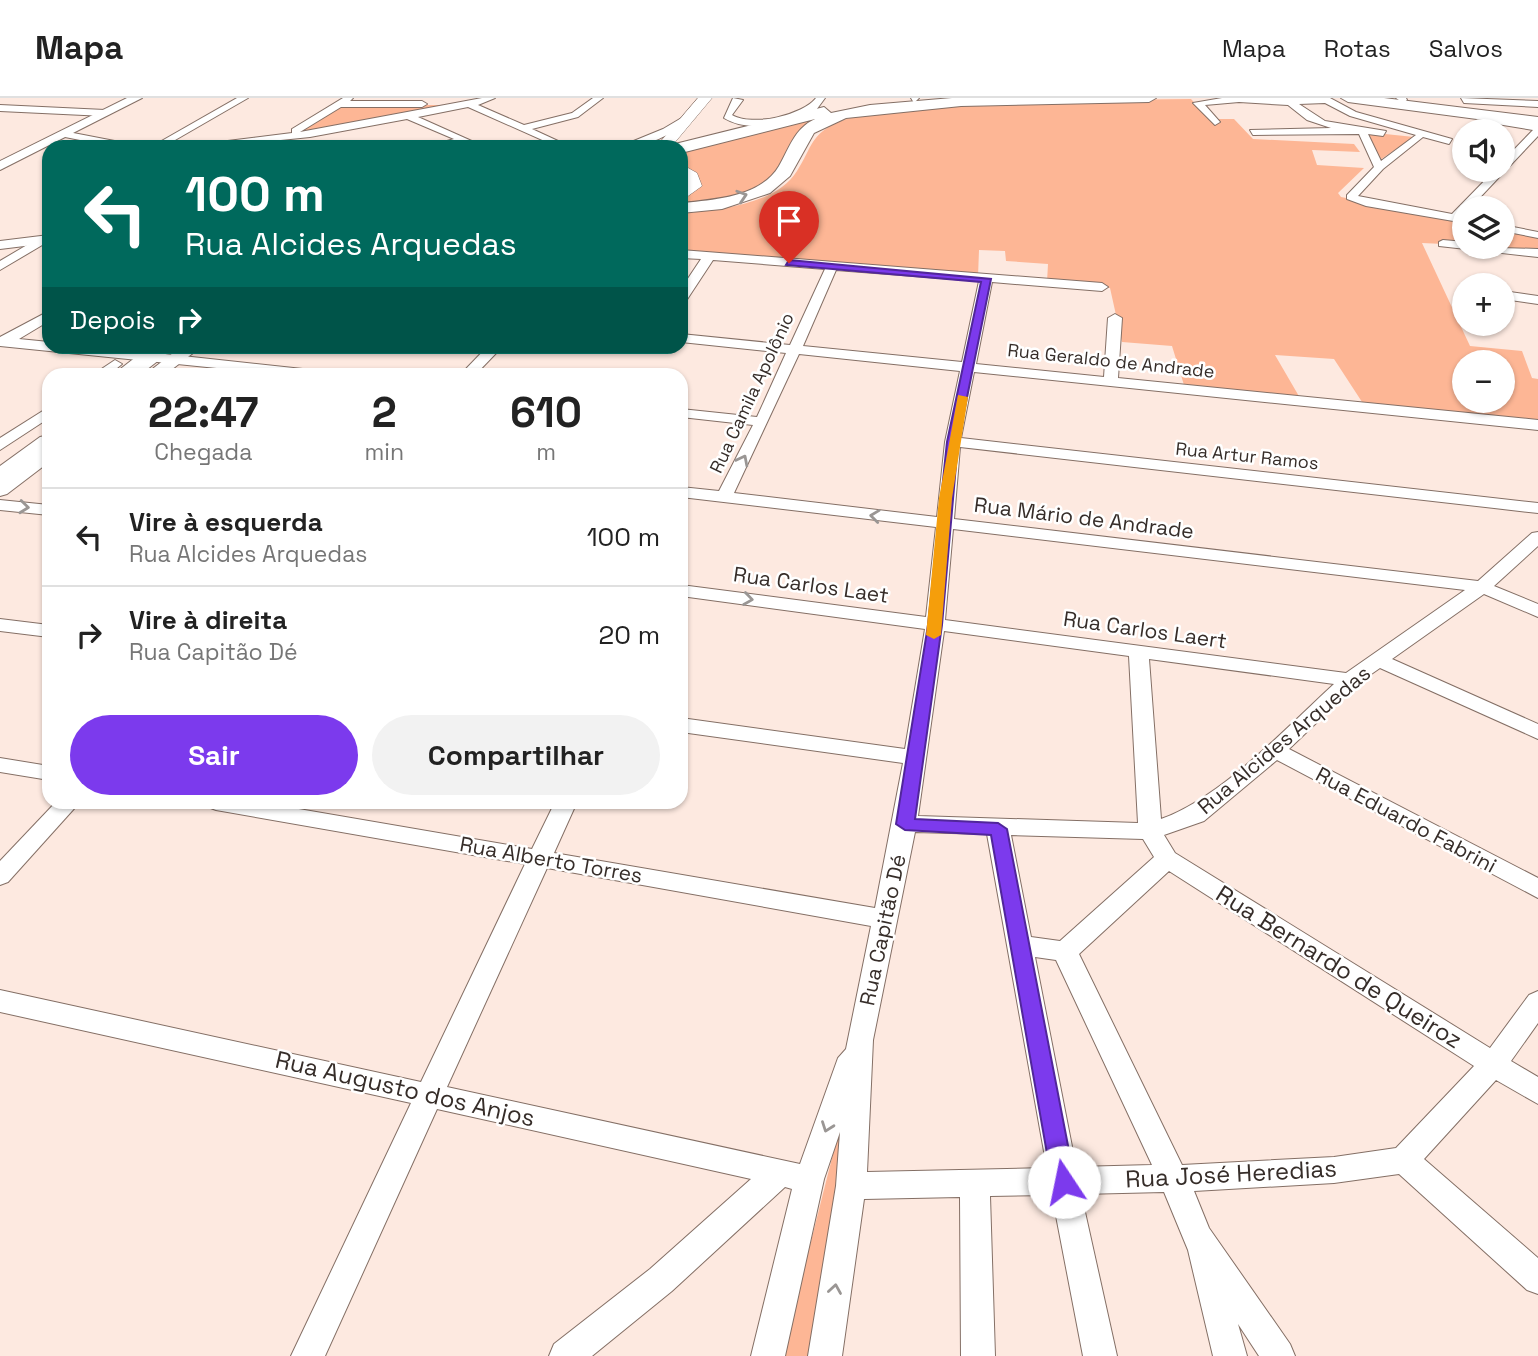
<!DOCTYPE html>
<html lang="pt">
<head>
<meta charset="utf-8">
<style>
  :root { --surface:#fff; --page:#f2f2f2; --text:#222; --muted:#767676; --line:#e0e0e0; --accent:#7c3aed }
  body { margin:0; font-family:"Space Grotesk",sans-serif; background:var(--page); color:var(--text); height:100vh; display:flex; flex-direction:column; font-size:26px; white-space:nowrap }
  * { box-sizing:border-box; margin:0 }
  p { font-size:23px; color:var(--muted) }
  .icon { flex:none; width:38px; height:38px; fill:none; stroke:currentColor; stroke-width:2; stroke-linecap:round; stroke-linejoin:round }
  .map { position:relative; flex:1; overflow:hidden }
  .drawer { position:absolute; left:42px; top:270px; width:646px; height:441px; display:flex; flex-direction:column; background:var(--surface); border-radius:21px; box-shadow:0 2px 5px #0004 }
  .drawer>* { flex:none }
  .hud { position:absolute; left:42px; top:42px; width:646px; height:214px; border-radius:21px; box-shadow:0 2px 5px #0004; background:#00695c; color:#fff; overflow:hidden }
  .fabs { position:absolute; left:1452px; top:21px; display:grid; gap:14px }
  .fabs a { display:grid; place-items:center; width:63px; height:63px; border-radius:50%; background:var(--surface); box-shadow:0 2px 5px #0004; font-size:35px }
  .pin { position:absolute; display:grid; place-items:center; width:60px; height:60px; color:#fff; margin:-72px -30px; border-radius:50% 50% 50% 0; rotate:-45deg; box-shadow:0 0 7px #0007 }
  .pin .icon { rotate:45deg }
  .me { position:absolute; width:77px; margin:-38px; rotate:349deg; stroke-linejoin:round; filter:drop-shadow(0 0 5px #0008) }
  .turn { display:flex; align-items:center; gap:24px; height:147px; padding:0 28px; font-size:32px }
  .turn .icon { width:91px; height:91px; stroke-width:2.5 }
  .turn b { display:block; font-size:49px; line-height:60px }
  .then { display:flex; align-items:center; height:66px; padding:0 28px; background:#0003; gap:14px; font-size:26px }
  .eta { display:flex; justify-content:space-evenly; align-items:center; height:119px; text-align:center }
  .eta b { font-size:42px; font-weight:700; line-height:49px }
  .primary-button { display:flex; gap:14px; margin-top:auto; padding:14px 28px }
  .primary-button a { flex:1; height:80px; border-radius:42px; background:var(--accent); color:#fff; font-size:28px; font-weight:700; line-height:80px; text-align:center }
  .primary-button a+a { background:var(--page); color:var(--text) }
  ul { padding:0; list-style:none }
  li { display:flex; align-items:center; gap:21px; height:98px; padding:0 28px; border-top:2px solid var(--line) }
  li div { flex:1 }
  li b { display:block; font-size:26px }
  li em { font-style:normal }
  header { display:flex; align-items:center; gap:42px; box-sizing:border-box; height:98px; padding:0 35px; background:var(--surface); border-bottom:2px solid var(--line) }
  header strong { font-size:33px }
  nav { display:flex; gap:38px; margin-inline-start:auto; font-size:24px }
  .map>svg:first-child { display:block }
  .green { fill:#fdb695; fill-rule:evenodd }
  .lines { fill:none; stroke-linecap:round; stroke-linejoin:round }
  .minor-casing { stroke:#846f65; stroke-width:2 }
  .tertiary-casing { stroke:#846f65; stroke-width:2 }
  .secondary-casing { stroke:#846f65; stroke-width:1 }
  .primary-casing { stroke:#846f65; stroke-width:2 }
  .minor { fill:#fff; fill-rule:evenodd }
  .tertiary { fill:#fff; fill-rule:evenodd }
  .secondary { fill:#fff; fill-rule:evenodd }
  .primary { fill:#fff; fill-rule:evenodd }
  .oneway { stroke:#9a9694 }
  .route { fill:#7c3aed; stroke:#51269a; stroke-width:2 }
  .slow { fill:#f59e0b }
  .labels { text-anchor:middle; stroke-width:5; stroke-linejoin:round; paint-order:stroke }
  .far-street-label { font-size:18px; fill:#362d29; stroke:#fff }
  .street-label { font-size:21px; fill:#362d29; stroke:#fff }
  .near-street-label { font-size:24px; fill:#362d29; stroke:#fff }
</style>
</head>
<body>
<header>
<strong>Mapa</strong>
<nav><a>Mapa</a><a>Rotas</a><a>Salvos</a></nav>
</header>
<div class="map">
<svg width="1538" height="1258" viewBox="0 0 1538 1258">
  <rect width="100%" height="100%" fill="#fde9e0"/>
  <g class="green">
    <path d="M1191,1l18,20h25l19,20 101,5 6,8 -48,-2 5,15 47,3 -26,25 3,4 124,24v24l-43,-2 48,103 52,5 10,27 6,1v44l-174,-18 -30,-46 -59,-4 25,43 -116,-13 -12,-39 -50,-4 -12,-54 -63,-6 1,-18 -42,-3 -1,-10 -26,-1 -1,27 -297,-24v-39c36,-5 94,-8 116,-43 16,-25 13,-37 44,-50 35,-13 74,-12 110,-15 80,-5 160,-6 240,-7zM1465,264h38v39h-38z"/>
    <path d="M342,7h122l-170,29z"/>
    <path d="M808,17l15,5 -64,70 -78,18v-58l5,-3z"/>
    <path d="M1366,34l48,5 -37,25z"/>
    <path d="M1503,131l35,7v15l-51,-4h16z"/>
    <path d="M858,957l-48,301h-28z"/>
  </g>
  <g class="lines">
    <g class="minor-casing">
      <g id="minor">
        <path d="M237,0h11l-85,49h-12z"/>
        <path d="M343,0h10l-3,3h72l5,3 -5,3h-81l-41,25 182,-34h13l-17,7 46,20 48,-12 21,-15h10l-25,19 -46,12 39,18h-13l-90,-40 -50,10 67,30 -22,-4 -37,4 28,-8 -47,-20 -97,18 -97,10h-34l113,-14v-4z"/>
        <path d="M733,0l10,2 -11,15c21,12 71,0 84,-17h9l-14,19 -8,-2c-26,8 -54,18 -79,3z"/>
        <path d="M911,0h8l-5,5z"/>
        <path d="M1222,0h108l26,14 96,27 -3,5 -26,-7 -40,32 -25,27 94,18 43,-44h8v-9l30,-31 -48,-8v-4l53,7v11l-68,72h-5v15l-99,-17 -19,-7v-4l27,-28 -15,-33 -106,1 -3,-5 81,-2 -24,-8 -19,-15 -49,-3 -34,3 15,17 -5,3 -22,-22zM1325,5l25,13 66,19 -35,26 -13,-27 15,2 3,-5 -61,-10 -26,-17z"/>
        <path d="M1396,0h10l1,2 -4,3z"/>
        <path d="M1461,0l77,3v6l-74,-4z"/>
        <path d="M0,7l105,5 5,3 -5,3 -105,-5z"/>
        <path d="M63,33l67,13 5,3h-20l-55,-11z"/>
        <path d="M1503,127l35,7v6l-35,-7z"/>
        <path d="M49,134v9l-49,29v-9z"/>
        <path d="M1443,142l22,2v5l73,2v8l-99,-11v-4z"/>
        <path d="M681,152l421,33 6,4 -6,4 -110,-9 -16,82 128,13 4,-59 7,-4 7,4 -4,60 420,42v10l-564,-58 -13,66 577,65v10l-578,-66 -6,72 524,62 54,-48 6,-1v14l-44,40 44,18v13l-54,-23 -92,65 146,65v15l-158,-71 -23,16 -68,65 249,129v20l-261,-138 -73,61 -40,14 11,18 315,195 39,-53 9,-4v32l-27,38 27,16v27l-42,-24 -72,79 114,99v36l-11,-4 -128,-116 -65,9 -140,8 15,37 81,116 5,12h-36l-21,-32 9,32h-34l-25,-106 -24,-58 -83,2 36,162h-34l-31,-161 -62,1 5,160h-34l-1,-159 -96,2 -22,157h-34l28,-170 4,-54 -16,47 -39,177h-34l41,-167 -7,-2 -113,104 -80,65h-43l5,-12 96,-75 101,-90 -314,-70 -112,247h-34l120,-253 -411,-91v-22l421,92 104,-218 -309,-54 -8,-3 -3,-5h53l274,47 23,-47h22l-23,51 321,55 28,-145 -222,-31v-14l224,31 20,-120 -244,-33v-11l245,32 10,-90 -255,-30v-10l38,4 34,-66 -72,-8v-8l76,8 29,-64 -105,-11v-8l109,11 35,-76 -112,-9 -27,41 -5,1v-13l20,-30 -20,-1zM836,172l143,11 -17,81 -159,-16zM799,256l161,17 -15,71 -8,75 -203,-24zM953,431l512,61 -119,83 -401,-53zM944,533l185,25 9,167 -220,-7zM1149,561l185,25c-48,44 -113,114 -173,135zM915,734l72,2 60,334 -180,4 6,-132zM1011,737l132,4 11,18 -94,84 -29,-4zM547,770l324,58 -25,123 -8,9 -38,106 -353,-77zM1169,773l305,195 -78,82 -62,9 -152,8 -103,-211zM1035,859l21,3 96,205 -76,2z"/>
        <path d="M1503,193l35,5v8l-35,-5z"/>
        <path d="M49,213v10l-30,18 30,3v4h42l221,24 7,4h-42l-277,-28v-9z"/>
        <path d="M488,248h15l-27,28h-15z"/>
        <path d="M115,262l7,4 -12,10h-16z"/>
        <path d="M49,309v11l-49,32v-12z"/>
        <path d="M0,402l49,5v10l-49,-5z"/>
        <path d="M0,521l49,6v12l-49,-6z"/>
        <path d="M0,660l49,8v14l-49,-8z"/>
        <path d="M56,704h24l-72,80 -8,3v-24z"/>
      </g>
    </g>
    <g class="tertiary-casing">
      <g id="tertiary">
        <path d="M127,0h15l-142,72v-9z"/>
        <path d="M690,15l6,3 -2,2c-23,17 -46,29 -75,29l44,-18z"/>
        <path d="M49,137v8l-49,6v-8z"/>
        <path d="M182,248h20l-36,28h-20z"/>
        <path d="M49,349v15l-42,32 -7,2v-16l42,-31z"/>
      </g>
    </g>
    <g class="secondary-casing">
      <g id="secondary">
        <path d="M698,0h14l-41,49h-15z"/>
        <path d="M681,66l16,9 5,13 -21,15v-13l5,-3 -5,-9z"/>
      </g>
    </g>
    <g class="primary-casing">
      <g id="primary">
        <path d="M952,0h204l-7,4 -188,4 -115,12 -32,15 -24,43 -20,17 -48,16 -41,4v-10c32,-3 80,-6 98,-37 11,-19 15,-37 36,-47l-134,34v-6h-8l2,-3 149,-37 7,6 39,-8z"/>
        <path d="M1341,0h43l154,19v10l-190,-25z"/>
        <path d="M150,248h27l-36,28h-27z"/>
        <path d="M49,337v20l-39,29 -10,2v-20l40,-29z"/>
      </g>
    </g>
    <use href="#minor" class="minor"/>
    <use href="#tertiary" class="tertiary"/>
    <use href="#secondary" class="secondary"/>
    <use href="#primary" class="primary"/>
  </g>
  <defs><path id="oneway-chevron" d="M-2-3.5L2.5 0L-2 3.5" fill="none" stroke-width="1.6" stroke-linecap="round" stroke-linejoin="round" transform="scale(1.75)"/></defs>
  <g class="oneway">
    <use href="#oneway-chevron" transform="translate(742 98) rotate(-18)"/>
    <use href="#oneway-chevron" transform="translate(743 362) rotate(-63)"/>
    <use href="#oneway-chevron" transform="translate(24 409) rotate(6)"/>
    <use href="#oneway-chevron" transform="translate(875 418) rotate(-173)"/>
    <use href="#oneway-chevron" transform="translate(748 501) rotate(8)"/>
    <use href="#oneway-chevron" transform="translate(827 1029) rotate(110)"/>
    <use href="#oneway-chevron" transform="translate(835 1191) rotate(-81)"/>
  </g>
  <path class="route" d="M789,162l202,19 -33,163 -16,183 -27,194 83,4 9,6 68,353 -3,8 -8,3 -8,-3 -4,-8 -61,-347 -86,-5 -9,-6 32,-199 19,-183 34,-160 -195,-17z"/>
  <path class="slow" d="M958,297l10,2 -16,101 -11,137 -7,4 -8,-4 13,-137z"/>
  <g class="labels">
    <g class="far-street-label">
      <text transform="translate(1111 263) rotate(6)" y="6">Rua Geraldo de Andrade</text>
      <text transform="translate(752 295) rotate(-65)" y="6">Rua Camila Apolônio</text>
      <text transform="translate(1247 358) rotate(6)" y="6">Rua Artur Ramos</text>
    </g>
    <g class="street-label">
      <text transform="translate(1084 420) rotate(7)" y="7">Rua Mário de Andrade</text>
      <text transform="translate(811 487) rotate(8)" y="7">Rua Carlos Laet</text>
      <text transform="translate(1145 532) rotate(8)" y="7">Rua Carlos Laert</text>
      <text transform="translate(1284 642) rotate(-40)" y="7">Rua Alcides Arquedas</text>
      <text transform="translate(1406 722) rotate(28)" y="7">Rua Eduardo Fabrini</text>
      <text transform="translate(551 762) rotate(10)" y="7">Rua Alberto Torres</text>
      <text transform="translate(883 832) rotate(-78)" y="7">Rua Capitão Dé</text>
    </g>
    <g class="near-street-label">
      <text transform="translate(1339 869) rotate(32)" y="8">Rua Bernardo de Queiroz</text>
      <text transform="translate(405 991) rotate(13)" y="8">Rua Augusto dos Anjos</text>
      <text transform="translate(1231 1076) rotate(-3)" y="8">Rua José Heredias</text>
    </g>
  </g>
</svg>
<div class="fabs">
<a><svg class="icon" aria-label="sound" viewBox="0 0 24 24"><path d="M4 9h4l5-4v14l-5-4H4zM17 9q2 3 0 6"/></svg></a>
<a><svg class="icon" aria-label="layers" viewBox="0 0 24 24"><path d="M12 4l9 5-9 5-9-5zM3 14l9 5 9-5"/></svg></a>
<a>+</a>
<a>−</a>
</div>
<div class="pin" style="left:789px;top:165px;background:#d93025"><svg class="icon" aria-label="arrive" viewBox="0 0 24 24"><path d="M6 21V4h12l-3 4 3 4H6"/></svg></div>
<svg class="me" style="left:1064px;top:1084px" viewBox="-20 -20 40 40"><circle r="19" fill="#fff"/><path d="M0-13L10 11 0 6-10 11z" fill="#7c3aed"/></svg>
<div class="hud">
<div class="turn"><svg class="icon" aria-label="left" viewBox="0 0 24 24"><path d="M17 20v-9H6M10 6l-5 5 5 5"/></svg><div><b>100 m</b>Rua Alcides Arquedas</div></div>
<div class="then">Depois<svg class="icon" aria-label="right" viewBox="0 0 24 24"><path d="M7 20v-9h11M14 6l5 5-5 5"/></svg></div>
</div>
<section class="drawer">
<div class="eta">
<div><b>22:47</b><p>Chegada</p></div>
<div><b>2</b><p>min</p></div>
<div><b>610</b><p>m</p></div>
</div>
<ul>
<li><svg class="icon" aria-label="left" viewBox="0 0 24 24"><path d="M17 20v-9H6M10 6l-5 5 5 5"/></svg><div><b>Vire à esquerda</b><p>Rua Alcides Arquedas</p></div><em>100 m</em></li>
<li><svg class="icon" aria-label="right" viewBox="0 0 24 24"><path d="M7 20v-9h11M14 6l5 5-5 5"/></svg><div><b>Vire à direita</b><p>Rua Capitão Dé</p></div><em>20 m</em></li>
</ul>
<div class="primary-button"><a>Sair</a><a>Compartilhar</a></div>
</section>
</div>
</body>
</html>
